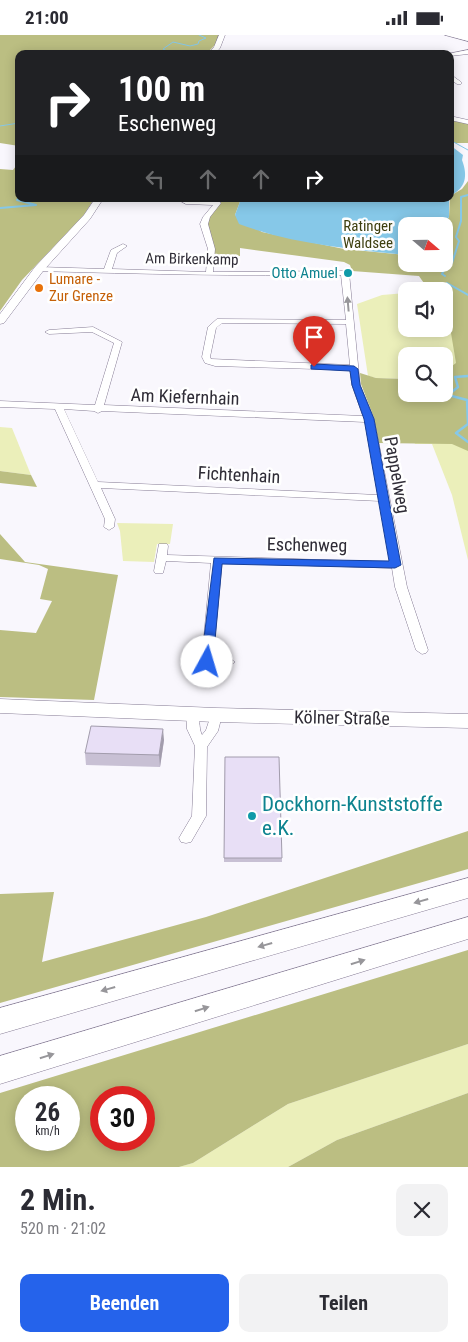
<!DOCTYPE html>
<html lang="de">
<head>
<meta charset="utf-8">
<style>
  :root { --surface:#fff; --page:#f2f2f3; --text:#2b2b33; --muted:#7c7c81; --accent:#2563eb }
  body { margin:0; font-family:"Roboto Condensed",sans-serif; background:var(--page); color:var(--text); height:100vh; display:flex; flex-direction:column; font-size:19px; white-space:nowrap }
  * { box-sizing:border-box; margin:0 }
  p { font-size:16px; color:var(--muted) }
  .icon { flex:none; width:28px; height:28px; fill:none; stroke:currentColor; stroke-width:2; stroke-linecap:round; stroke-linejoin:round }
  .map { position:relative; height:1132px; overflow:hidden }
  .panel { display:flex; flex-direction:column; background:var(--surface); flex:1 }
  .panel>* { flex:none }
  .guide { position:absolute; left:15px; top:15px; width:439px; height:152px; border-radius:10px; box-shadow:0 2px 12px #0003; background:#202124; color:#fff; overflow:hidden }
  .needle { width:32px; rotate:110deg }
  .buttons { position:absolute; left:398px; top:182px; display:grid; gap:10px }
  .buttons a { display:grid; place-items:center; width:55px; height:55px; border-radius:10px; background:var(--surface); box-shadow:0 2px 12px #0003; font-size:25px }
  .speed { position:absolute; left:15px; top:1051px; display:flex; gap:10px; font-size:25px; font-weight:700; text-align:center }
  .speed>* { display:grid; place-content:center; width:65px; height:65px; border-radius:50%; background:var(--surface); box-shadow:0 2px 12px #0003; line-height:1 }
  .speed small { font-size:12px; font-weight:400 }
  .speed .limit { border:8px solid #d22; background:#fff; color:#111 }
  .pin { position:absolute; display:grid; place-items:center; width:42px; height:42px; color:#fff; margin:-51px -21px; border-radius:50% 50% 50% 0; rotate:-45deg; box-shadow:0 0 5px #0007 }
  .pin .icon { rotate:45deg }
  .me { position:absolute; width:55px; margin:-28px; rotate:6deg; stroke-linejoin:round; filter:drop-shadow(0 0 4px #0008) }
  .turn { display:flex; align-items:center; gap:18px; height:105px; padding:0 20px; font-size:22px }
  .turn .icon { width:65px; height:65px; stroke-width:2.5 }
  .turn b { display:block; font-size:35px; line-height:42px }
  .lanes { display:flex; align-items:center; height:48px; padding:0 20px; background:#0003; justify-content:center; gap:25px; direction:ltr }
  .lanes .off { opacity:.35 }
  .round { display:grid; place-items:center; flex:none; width:52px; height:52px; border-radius:10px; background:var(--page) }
  .summary { display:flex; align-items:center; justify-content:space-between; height:85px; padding:0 20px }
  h1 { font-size:30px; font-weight:700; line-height:38px }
  .cta { display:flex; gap:10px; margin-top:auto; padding:10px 20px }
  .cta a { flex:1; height:58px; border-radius:10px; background:var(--accent); color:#fff; font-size:20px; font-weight:700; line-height:58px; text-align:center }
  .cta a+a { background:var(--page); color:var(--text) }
  .status { display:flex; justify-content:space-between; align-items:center; height:35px; padding:0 25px; background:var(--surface); direction:ltr }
  .status svg { height:14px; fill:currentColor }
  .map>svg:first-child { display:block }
  .green { fill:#ebefba }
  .forest { fill:#bbbe82; fill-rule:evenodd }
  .water { fill:#86c8e8 }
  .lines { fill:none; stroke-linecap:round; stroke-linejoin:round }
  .stream-far2 { stroke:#86c8e8; stroke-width:1 }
  .stream-far1 { stroke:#86c8e8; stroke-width:2 }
  .stream { stroke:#86c8e8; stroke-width:2.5 }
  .minor-casing { stroke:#867c95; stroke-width:1 }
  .tertiary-casing { stroke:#867c95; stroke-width:1 }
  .secondary-casing { stroke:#867c95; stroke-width:1 }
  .primary-casing { stroke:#867c95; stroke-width:1 }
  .motorway-casing { stroke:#867c95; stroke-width:1 }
  .minor { fill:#fff; fill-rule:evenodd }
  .tertiary { fill:#fff; fill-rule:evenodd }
  .secondary { fill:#fff; fill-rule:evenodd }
  .primary { fill:#fff; fill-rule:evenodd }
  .motorway { fill:#fff; fill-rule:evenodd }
  .wall { fill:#c8c0d4 }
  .shaded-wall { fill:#a29cac }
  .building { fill:#e8dff6; stroke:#a29cac }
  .oneway { fill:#97969a }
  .route { fill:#2563eb; stroke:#184099 }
  .culture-dot { fill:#0f9aa8; stroke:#fff; stroke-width:2 }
  .food-dot { fill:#e8710a; stroke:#fff; stroke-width:2 }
  .labels { text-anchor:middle; stroke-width:5; stroke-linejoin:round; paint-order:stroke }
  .far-park-label { font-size:15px; fill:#3d3f0f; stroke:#fff }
  .far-street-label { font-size:15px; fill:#2f2c36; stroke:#fff }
  .far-culture-label { font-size:15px; fill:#0d838f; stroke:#fff; text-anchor:end }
  .far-food-label { font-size:15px; fill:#c56008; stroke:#fff; text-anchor:start }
  .street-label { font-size:18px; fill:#2f2c36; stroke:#fff }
  .near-culture-label { font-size:21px; fill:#0d838f; stroke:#fff; text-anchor:start }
</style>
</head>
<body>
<div class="status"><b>21:00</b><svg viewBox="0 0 49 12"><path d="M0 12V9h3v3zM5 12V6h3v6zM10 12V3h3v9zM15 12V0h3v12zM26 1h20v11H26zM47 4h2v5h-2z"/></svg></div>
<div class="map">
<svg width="468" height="1132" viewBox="0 0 468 1132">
  <rect width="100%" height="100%" fill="#f9f7fd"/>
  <g class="green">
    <path d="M468,250v275l-16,-65 -20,-51h-17l-7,-20 -2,-30h38v-38h-38v23l-30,-1 -8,-2 -11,-72 25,-9 24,-2v36h38v-38h-13z"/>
    <path d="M0,392l12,1 19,47 -31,-4z"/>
    <path d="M117,488l56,1 -3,20h-13l-3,18 -31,-1 -3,-30z"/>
    <path d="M468,1009v49l-131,47 -49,27h-109l14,-4 95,-59z"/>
  </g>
  <g class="forest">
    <path d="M0,0h219l-4,10 -9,9h-187v92l-19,-3z"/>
    <path d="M450,84l18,5v19h-18z"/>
    <path d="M19,127v37h75l-10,16 -62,65 -22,31v-142l13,1z"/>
    <path d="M468,146v270l-16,-7 -74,-1 -4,-25 -13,-34 -1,-11 16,5 30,1v15h38v-22l12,-9 -12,-72c-13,0 -18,-4 -25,-15l-67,-5 -2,-6 -6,-3 -104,-14v8l-26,-1v-10l-8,-16 5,-15 12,-15h18l-6,16 27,17 82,17 62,6v9h38l-1,-38 6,-9 1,-21 12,-7z"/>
    <path d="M0,436l31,4 6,12 -37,-4z"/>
    <path d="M0,499l25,28 93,13 -24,125 -94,-3v-67l36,3 16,-32 -12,-2 8,-30 -9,-4 -39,-6z"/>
    <path d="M468,796v38l-468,134v-109l54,-2 -12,70 164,-45z"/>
    <path d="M468,915v94l-180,60 -95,59 -14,4h-179v-74zM69,1062v43h-43v-43zM144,1062v43h-43v-43z"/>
    <path d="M468,1058v74h-180l49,-27z"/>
  </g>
  <g class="water">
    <path d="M450,110l13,10 -1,5c6,16 4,28 -12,36z"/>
    <path d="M241,164h208v18l-6,9h-37v29c-56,-6 -114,-11 -167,-31l-4,-9z"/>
  </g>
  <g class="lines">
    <g class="stream-far2">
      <path d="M167,19l2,-2 -6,-3 10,-7 17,4 8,-2 1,-3 7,-3 -7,-3"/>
      <path d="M0,91l19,-3"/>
      <path d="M450,105l18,10"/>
    </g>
    <g class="stream-far1">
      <path d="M0,173l36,-3 -19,-5 2,-2"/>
      <path d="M445,241l-3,-2 3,-6 7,-5 7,-22 -3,-4 5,-16v-24l7,-2"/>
      <path d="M447,248l21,12"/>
    </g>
    <path class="stream" d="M468,341l-13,1 3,10 -10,8 19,5 1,24 -12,9 12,9"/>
    <g class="minor-casing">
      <g id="minor">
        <path d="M450,39l11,8v2h-4l-7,-5z"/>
        <path d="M450,81l18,4v4l-18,-4z"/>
        <path d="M177,164l41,2 3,2 -11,14 -2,7 7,25 -2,23 132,-1 4,2 11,112 14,34 33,168 21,63 -2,3 -4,1 -6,-4 -21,-63 -3,-19 -170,-5 -9,95h16l6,4 -6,4 -44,-2 -2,-3 2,-3 17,-1 9,-94 -45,-2 -3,12h-8l-1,-2 5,-27h8l1,2 -1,9 224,7 -11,-61 -279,-13 14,31 -1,8 -5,3 -5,-3 1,-8 -50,-110 -55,-2v-6l95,4 19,-62 -22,-11 -43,2 -4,-2 4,-2 44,-3 29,15 -18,63 259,11 -11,-31 -2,-15 -135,-4 -10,-3 -3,-6 6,-30 9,-8 129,1 -5,-45c-101,1 -201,-1 -302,-4l-4,-2 4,-2 65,2 7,-19 12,-6 4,2 -10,7 -5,16 94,3 2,-23 -8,-25 3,-7 10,-12 -27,-1zM222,288l124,1 4,41 -139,-6 -1,-2 6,-29zM64,374l30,2 4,2 4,-2 263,11 13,73 -280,-13z"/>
        <path d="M192,675l4,1c5,7 2,16 6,24l4,-5 6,-18h8l2,3 -4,16 -11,16 -1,69 -15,26 -5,1 -5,-1 -2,-4 13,-22 3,-70 -8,-17 -1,-15 2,-3z"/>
      </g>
    </g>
    <g class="tertiary-casing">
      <path id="tertiary" d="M468,15v4l-18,2v-2h-3z"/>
    </g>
    <g class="secondary-casing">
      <g id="secondary">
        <path d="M219,0h6l-5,13 -5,6h-7l6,-7z"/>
        <path d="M95,164h8l-13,20 -47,52 -39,52 -4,1v-10l35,-47 49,-52z"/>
      </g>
    </g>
    <g class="primary-casing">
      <path id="primary" d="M0,664l216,9 252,6v14l-252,-6 -216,-9z"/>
    </g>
    <g class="motorway-casing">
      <g id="motorway">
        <path d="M445,0h23v6z"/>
        <path d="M468,843v20l-468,136v-26z"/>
        <path d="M468,882v22l-468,145v-28z"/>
      </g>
    </g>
    <use href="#minor" class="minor"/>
    <use href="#tertiary" class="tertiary"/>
    <use href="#secondary" class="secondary"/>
    <use href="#primary" class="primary"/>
    <use href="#motorway" class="motorway"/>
  </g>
  <g class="wall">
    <path d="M164,705l-4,27 -74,-2 -1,-12z"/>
    <path d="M225,722h54l3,105h-58z"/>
  </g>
  <path class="shaded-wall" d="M163,694l1,11 -4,27 -1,-12z"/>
  <g class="building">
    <path d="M91,691l72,3 -4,26 -74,-2z"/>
    <path d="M225,722h54l3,101h-58z"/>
  </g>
  <defs><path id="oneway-solid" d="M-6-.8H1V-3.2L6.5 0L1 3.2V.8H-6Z" transform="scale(1.25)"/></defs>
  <g class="oneway">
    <use href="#oneway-solid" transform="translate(348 269) rotate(-95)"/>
    <use href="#oneway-solid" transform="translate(421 866) rotate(164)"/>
    <use href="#oneway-solid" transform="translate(265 910) rotate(164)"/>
    <use href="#oneway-solid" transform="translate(358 927) rotate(-17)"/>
    <use href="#oneway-solid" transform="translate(108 954) rotate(164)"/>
    <use href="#oneway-solid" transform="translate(202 974) rotate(-17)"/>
    <use href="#oneway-solid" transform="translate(47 1021) rotate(-17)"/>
  </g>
  <path class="route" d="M314,329l40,2 4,3 2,16 14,34 27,146 -6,3 -173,-4 -9,98 -2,3h-8l-2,-3 13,-104 175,3 -25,-142 -12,-34 -2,-14 -39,-2v-4z"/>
  <g class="culture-dot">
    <circle cx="348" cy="238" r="5"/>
    <circle cx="252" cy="781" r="5"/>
  </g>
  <circle class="food-dot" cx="39" cy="253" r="5"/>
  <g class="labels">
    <g class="far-park-label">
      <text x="368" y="196">Ratinger<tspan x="368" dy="17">Waldsee</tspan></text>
    </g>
    <g class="far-street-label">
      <text transform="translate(192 224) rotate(1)" y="5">Am Birkenkamp</text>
    </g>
    <g class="far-culture-label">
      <text x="338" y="243">Otto Amuel</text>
    </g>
    <g class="far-food-label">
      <text x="49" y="249">Lumare -<tspan x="49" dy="17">Zur Grenze</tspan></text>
    </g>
    <g class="street-label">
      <text transform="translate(185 362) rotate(2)" y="6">Am Kiefernhain</text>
      <text transform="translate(239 440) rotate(3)" y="6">Fichtenhain</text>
      <text transform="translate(397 440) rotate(80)" y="6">Pappelweg</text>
      <text transform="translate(307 510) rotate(1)" y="6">Eschenweg</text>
      <text transform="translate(342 683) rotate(1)" y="6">Kölner Straße</text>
    </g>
    <g class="near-culture-label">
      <text x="262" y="776">Dockhorn-Kunststoffe<tspan x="262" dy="24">e.K.</tspan></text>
    </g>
  </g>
</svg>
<div class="buttons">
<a><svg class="needle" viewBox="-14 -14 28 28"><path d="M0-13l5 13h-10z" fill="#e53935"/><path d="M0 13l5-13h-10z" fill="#7c7c81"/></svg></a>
<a><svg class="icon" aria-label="sound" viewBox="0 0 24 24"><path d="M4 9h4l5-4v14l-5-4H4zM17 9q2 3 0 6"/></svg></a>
<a><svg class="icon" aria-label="search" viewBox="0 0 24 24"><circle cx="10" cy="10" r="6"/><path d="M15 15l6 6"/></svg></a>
</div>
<div class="speed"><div>26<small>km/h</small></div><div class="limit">30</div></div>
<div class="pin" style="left:314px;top:332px;background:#d93025"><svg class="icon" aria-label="arrive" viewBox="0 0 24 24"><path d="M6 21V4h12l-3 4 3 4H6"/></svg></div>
<svg class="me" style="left:207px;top:627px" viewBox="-20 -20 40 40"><circle r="19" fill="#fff"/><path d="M0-13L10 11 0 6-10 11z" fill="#2563eb"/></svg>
<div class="guide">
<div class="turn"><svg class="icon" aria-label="right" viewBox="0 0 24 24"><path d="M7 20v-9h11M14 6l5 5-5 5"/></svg><div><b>100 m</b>Eschenweg</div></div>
<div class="lanes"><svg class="icon off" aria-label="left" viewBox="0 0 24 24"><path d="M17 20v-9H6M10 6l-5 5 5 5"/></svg><svg class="icon off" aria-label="ahead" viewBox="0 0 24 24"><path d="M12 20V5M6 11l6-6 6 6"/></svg><svg class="icon off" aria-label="ahead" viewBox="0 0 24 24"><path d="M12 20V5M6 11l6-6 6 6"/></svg><svg class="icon" aria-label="right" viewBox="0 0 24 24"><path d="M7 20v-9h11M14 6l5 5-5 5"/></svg></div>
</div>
</div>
<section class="panel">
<div class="summary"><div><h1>2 Min.</h1><p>520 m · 21:02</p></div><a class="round"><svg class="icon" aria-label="close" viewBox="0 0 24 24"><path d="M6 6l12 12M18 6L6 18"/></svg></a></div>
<div class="cta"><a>Beenden</a><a>Teilen</a></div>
</section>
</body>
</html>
